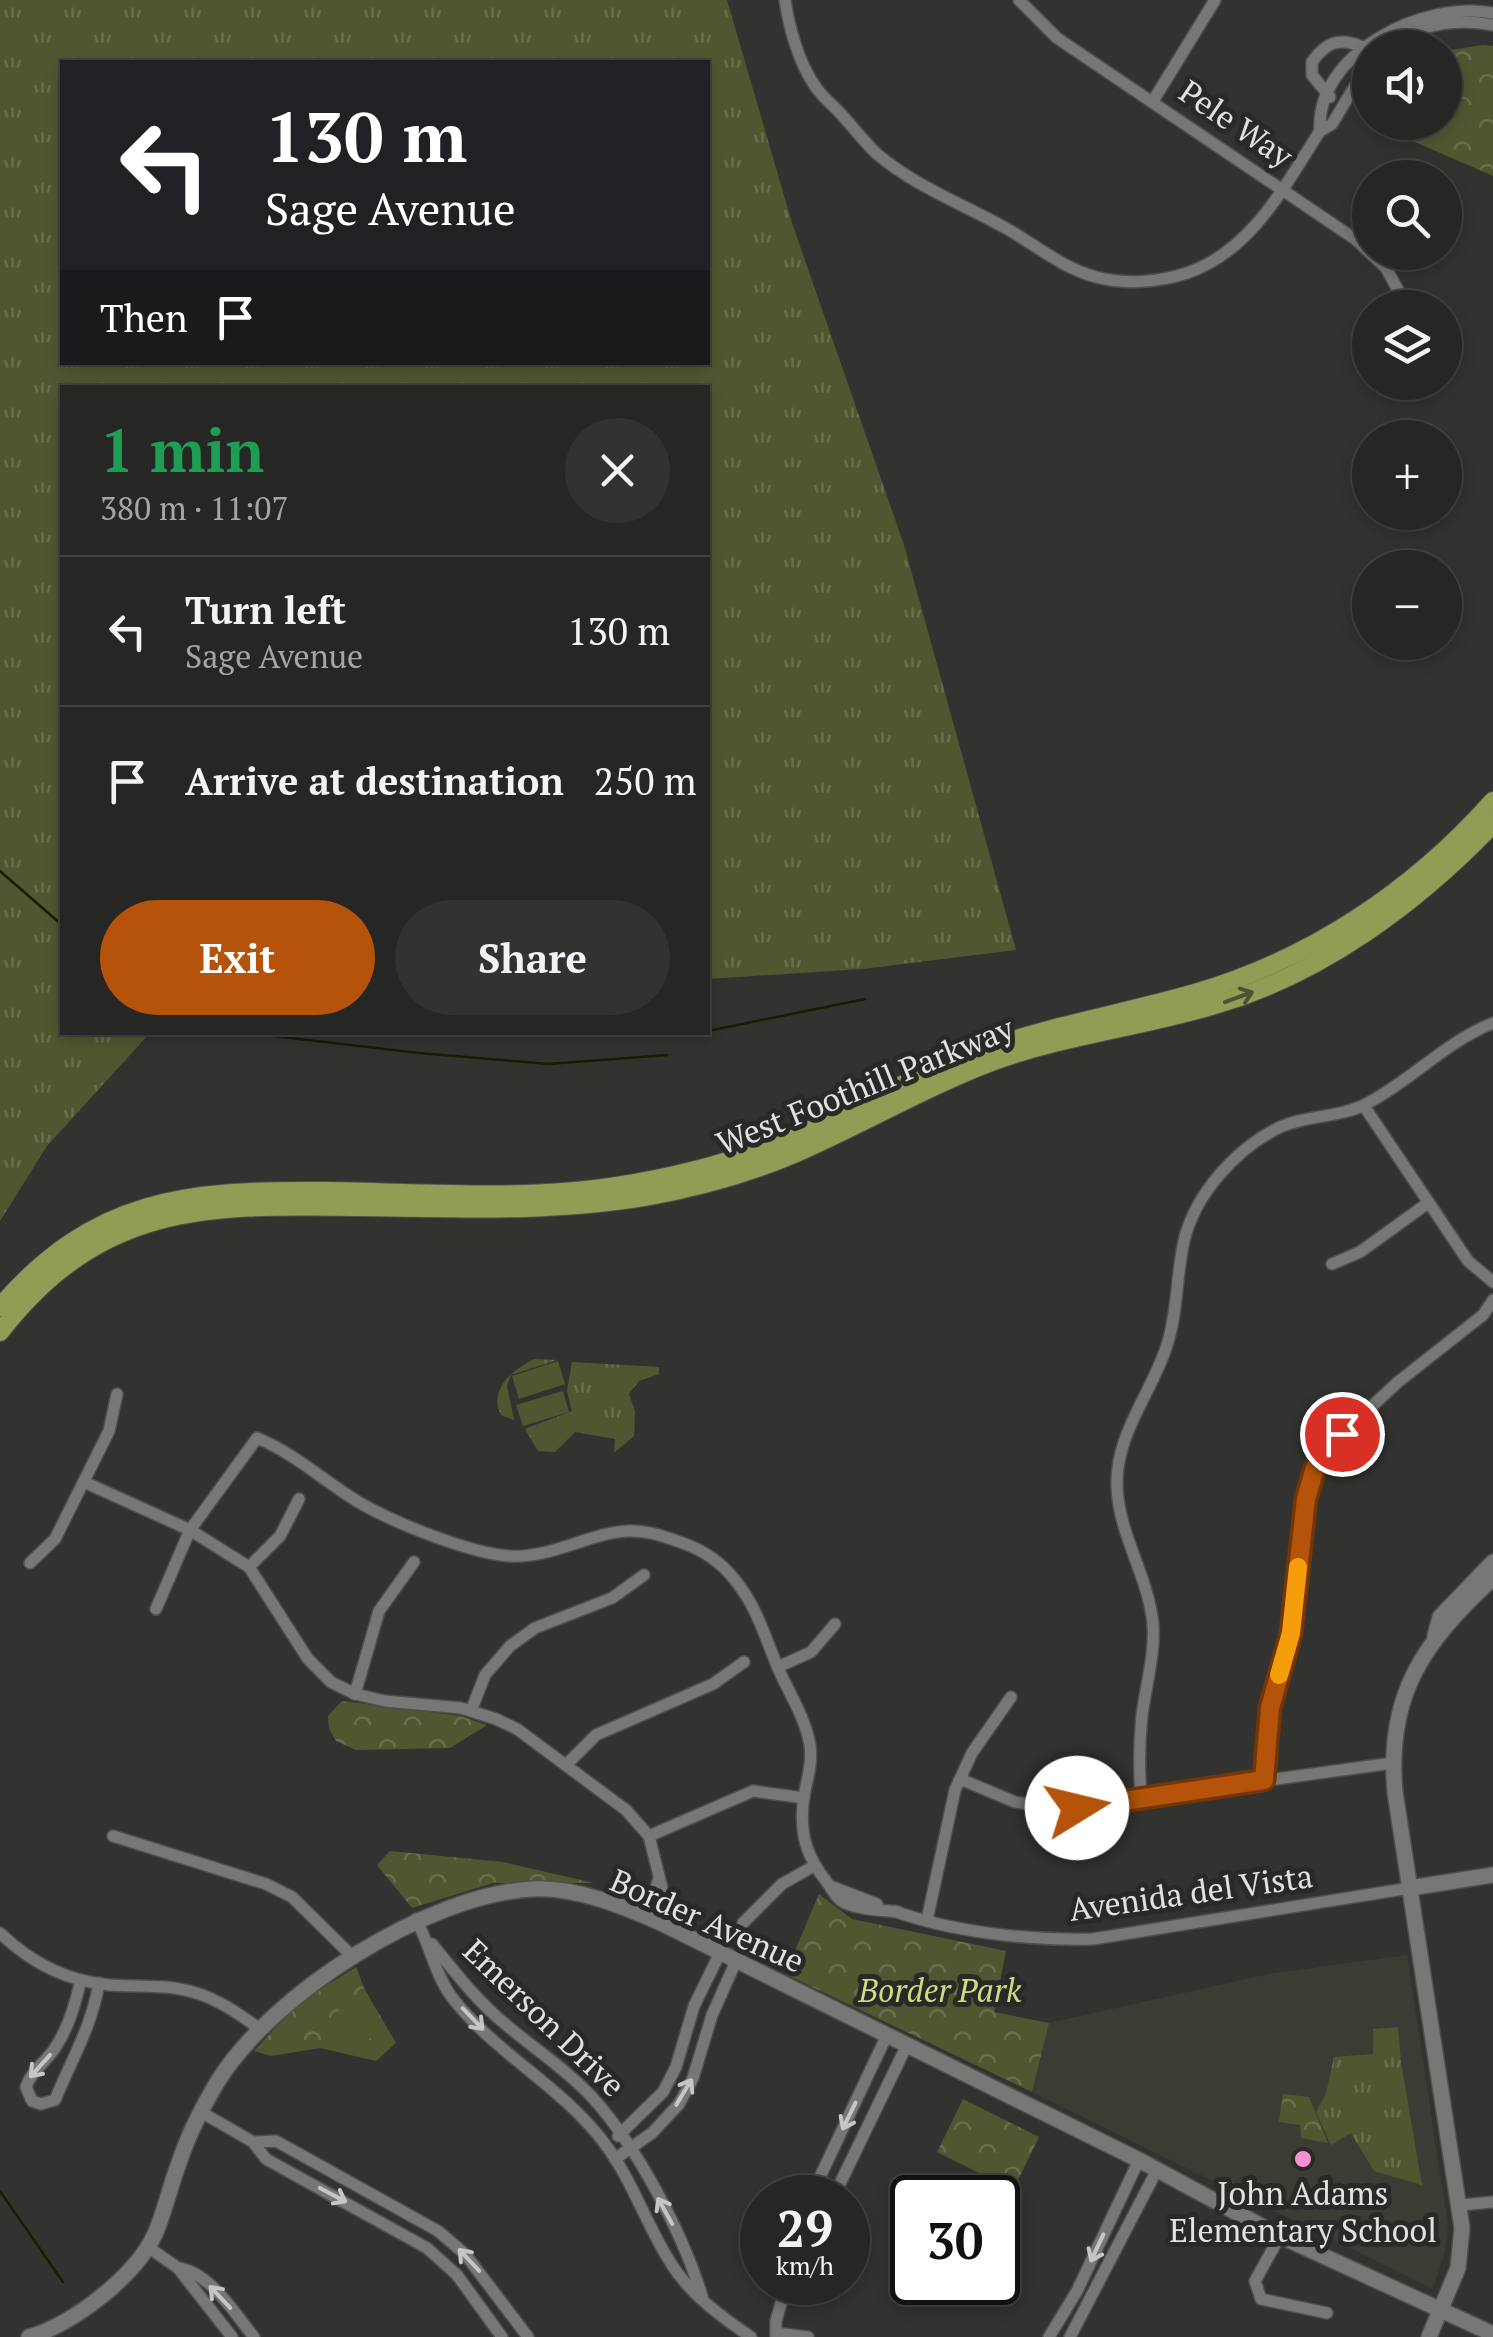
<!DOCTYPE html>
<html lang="en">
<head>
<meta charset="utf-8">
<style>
  :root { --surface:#262624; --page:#323231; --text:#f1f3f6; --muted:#a4a5a6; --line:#424341; --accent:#b45309 }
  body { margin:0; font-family:"PT Serif",serif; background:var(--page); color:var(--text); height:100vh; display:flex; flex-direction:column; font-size:38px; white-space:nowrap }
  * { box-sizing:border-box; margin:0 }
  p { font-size:32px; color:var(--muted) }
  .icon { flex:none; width:55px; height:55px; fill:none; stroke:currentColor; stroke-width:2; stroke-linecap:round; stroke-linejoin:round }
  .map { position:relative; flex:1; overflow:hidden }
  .sheet { position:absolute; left:60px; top:385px; width:650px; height:650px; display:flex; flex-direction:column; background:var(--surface); border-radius:0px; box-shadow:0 5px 15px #0003,0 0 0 2px var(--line) }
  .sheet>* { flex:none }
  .top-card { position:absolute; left:60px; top:60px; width:650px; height:305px; border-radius:0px; box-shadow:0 5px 15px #0003,0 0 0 2px var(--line); background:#202124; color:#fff; overflow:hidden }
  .tools { position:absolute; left:1352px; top:30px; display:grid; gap:20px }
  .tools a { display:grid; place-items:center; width:110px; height:110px; border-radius:50%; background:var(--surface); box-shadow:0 5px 15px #0003,0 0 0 2px var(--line); font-size:50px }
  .speed { position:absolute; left:740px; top:2175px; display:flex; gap:20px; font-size:50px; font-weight:700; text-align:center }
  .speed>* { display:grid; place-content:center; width:130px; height:130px; border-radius:50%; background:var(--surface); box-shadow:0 5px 15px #0003,0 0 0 2px var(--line); line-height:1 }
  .speed small { font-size:25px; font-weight:400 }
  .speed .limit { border:5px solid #111; border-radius:15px; background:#fff; color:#111 }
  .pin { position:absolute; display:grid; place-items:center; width:85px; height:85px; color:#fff; margin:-42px; border:5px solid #fff; border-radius:50%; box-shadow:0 2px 10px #0007 }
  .me { position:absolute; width:110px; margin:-55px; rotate:81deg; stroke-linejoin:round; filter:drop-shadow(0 0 8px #0008) }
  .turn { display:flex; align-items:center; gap:35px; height:210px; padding:0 40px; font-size:45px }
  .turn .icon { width:130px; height:130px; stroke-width:2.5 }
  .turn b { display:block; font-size:70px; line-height:85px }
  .then { display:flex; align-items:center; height:95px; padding:0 40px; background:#0003; gap:20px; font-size:38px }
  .round { display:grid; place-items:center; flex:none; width:105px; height:105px; border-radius:52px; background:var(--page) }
  .headline { display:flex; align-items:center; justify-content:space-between; height:170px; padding:0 40px }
  h1 { font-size:60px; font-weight:700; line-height:75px; color:#1e9e55 }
  .action { display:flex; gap:20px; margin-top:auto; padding:20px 40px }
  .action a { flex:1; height:115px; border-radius:60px; background:var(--accent); color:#fff; font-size:40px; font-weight:700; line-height:115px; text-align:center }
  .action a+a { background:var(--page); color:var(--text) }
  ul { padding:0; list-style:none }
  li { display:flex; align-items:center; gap:30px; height:150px; padding:0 40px; border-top:2px solid var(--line) }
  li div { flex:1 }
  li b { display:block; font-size:38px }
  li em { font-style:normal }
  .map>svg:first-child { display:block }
  .built { fill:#3b3d35 }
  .grass { fill:url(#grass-tufts); fill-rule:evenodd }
  .park { fill:url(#park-crowns) }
  .pitch { fill:#505730 }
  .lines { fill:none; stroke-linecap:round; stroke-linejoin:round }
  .stream { stroke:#191d00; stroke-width:2.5 }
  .street-casing { stroke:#4e4e4c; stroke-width:14 }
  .secondary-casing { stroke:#4e4e4c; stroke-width:18 }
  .primary-casing { stroke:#4e4e4c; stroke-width:20 }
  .street { stroke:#777875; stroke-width:11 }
  .secondary { stroke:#777875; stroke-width:15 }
  .primary { stroke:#919c55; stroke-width:18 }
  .oneway { stroke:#4d5137 }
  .oneway2 { stroke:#c6c7c5 }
  .route-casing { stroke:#753606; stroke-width:25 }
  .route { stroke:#b45309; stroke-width:18 }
  .slow { stroke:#f59e0b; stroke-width:18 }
  .poi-dot { fill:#f591d2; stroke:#292927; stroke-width:4 }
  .labels { text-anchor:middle; stroke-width:10; stroke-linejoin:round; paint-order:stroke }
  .street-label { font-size:32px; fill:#e1e1e0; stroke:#292927 }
  .park-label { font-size:32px; font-style:italic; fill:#ccdc7e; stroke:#292927 }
  .poi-label { font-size:32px; fill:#e1e1e0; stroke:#292927 }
</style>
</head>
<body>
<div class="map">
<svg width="1493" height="2337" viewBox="0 0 1493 2337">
  <defs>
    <pattern id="grass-tufts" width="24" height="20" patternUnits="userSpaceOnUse" patternTransform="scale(2.5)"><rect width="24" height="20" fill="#505730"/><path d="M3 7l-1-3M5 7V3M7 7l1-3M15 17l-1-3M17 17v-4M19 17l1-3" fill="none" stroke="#696f4e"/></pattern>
    <pattern id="park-crowns" width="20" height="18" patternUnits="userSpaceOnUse" patternTransform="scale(2.5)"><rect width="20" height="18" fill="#505730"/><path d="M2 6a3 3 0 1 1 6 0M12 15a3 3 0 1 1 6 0" fill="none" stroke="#696f4e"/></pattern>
  </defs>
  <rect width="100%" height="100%" fill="#323330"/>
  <path class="built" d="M1407,1955l41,271 -3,26 -12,37 -401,-197 17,-69 220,-49z"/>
  <g class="grass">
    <path d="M0,0h727l65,223 112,322 112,405 -154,19 -154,10v-591h-646v644l88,1 -103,113 -47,75zM708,62v300h-646v-300z"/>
    <path d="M534,1359l23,1 -46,15 -4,11 7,34 -13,-5c-13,-26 12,-45 33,-56z"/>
    <path d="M572,1362l87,5v7l-20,7 -10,13 6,17 -1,25 -20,17 1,-14 -40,-7 -20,20 -17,-1 -13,-22 47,-18 -5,-20z"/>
    <path d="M1398,2027l3,35 21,123 -48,-14 -23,-38 -20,12 -15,-33 10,-18 8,-37 39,-3v-25z"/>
  </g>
  <g class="park">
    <path d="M1483,45l10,1v130l-94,-41 -12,-9v-3l58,-1v-71z"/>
    <path d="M342,1701l118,15 27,9 -37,23 -94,2 -20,-9 -7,-12 -1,-13z"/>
    <path d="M390,1851l113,11 91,21h-101l-81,25 -35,-43z"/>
    <path d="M819,1894l33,25 154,32 -12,61 55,11 -17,69 -247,-118z"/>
    <path d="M356,1967l8,21 32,55 -20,18 -56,-13 -49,8 -17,-5 43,-47z"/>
    <path d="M1283,2094l26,3 19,46 -27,-5 -1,-13 -21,-3z"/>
    <path d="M963,2099l76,38 -26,53 -76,-38z"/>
  </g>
  <g class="pitch">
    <path d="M558,1361l7,23 -46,15 -7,-23z"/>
    <path d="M563,1391l6,21 -46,14 -7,-21z"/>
    <path d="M365,2001l7,37 -27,5 -7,-37z"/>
  </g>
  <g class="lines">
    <g class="stream">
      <path d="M0,871l62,54"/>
      <path d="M708,1031l157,-32"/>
      <path d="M240,1032l179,21 129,11 119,-9"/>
      <path d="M0,2191l63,91"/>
    </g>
    <g class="street-casing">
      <g id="street">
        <path d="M785,0c4,28 14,63 30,86 7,11 18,19 26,28 12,13 23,28 36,40 39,33 88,51 132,76 29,17 54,38 87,47 29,8 63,5 91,-4 65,-22 98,-88 133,-142l12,-7 38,-63"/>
        <path d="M1019,0l38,38 298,201 31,29 22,40"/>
        <path d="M1386,48c32,-23 68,-31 107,-23"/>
        <path d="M1330,97l-18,-22v-13c14,-20 27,-25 51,-15"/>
        <path d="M1153,101l62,-101"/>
        <path d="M1320,131c-5,-78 104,-131 173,-118"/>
        <path d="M1364,1106l104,155 25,21"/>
        <path d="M1332,1264l28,-12 68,-49"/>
        <path d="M84,1482l106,48 59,37 59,92 23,23 24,12 30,7 76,7 35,11 21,10 109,81 23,26 14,56v32"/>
        <path d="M30,1563l25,-24 54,-108 8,-37"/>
        <path d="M249,1567l31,-31 19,-37"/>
        <path d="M156,1609l34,-79 67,-92c39,16 68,44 103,65 35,20 109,50 149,53 42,3 79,-23 119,-25 18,-1 35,5 52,11 21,7 41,20 55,38 22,27 30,57 43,88 11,25 27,49 32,77 3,22 -5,38 -7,59 -3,31 4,53 23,77 7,9 9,17 19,22 16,7 36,7 53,9"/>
        <path d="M778,1667l33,-15 24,-28"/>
        <path d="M355,1694l24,-83 35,-49"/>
        <path d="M471,1711l14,-36 25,-29 25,-18 77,-30 32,-23"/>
        <path d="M566,1765l30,-30 117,-51 31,-22"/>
        <path d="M960,1779l55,23 42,7 336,-46"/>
        <path d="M1264,1780l6,-72 21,-75 15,-134 9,-31 27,-34 56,-52 85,-67 10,-15"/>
        <path d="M1141,1798c-2,-28 -2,-55 1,-83 4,-30 13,-60 11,-90 -4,-48 -34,-89 -36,-138 -2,-53 35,-94 50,-142 11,-34 9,-69 17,-104 11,-47 52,-92 94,-113 27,-13 61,-10 88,-24 45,-23 79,-62 127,-81"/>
        <path d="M113,1836l153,48 26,13 62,61"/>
        <path d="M649,1836l104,-45 51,7"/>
        <path d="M830,1886l47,18"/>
        <path d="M894,1911c58,21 138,30 199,28l317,-51"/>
        <path d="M416,1919c13,24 19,55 35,77 43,57 111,90 154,148 28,37 42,83 67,121 19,30 51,53 79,72"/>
        <path d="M655,1920v-30l4,-11"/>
        <path d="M927,1920l28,-130 17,-37 39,-56"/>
        <path d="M743,1923l39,-39 32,-18"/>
        <path d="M0,1933c30,29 66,48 109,52 28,2 56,-1 84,7 25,7 46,22 67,37"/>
        <path d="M432,1944c22,27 45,57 72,79 29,25 61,45 88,74 45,50 90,134 110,199"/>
        <path d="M81,1980c-6,24 -12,47 -26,68 -9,14 -24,23 -29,39l6,14 9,3 14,-4c16,-39 37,-74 44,-117"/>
        <path d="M201,2112l52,30 13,17 161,89 30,27 45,62"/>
        <path d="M618,2136l45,-44 13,-25 18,-61 27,-55"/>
        <path d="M253,2142l23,-1 162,90 27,23 63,83"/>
        <path d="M615,2159l37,-26 27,-29 14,-26 19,-63 25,-56"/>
        <path d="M810,2198l77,-163"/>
        <path d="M833,2198l74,-153"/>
        <path d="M1461,2205l32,-3"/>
        <path d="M1280,2236l-25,45 6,18 66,14"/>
        <path d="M148,2247l30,21 54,69"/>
        <path d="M178,2268c32,4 57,46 76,69"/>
        <path d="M776,2333l32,4"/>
        <path d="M776,2337v-16l11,-39"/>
        <path d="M1049,2337l28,-46 62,-131"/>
        <path d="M1070,2337l87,-167"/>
      </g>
    </g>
    <g class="secondary-casing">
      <g id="secondary">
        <path d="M1435,1636l5,-19 53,-55"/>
        <path d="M1410,1888l83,-13"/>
        <path d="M29,2337c44,-13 106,-60 126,-103 10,-23 15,-48 24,-71 9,-28 24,-57 39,-82 55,-88 209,-186 314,-192 44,-2 91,17 131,35l476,236 141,76 213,98"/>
        <path d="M1429,2337l29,-69 4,-40 -67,-436c-9,-98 29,-150 98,-214"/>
      </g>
    </g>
    <g class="primary-casing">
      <g id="primary">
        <path d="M0,1307c95,-110 188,-117 324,-116 96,1 198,10 293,-5 70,-11 139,-30 203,-60 52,-25 101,-53 155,-73 72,-27 147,-39 220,-60 116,-34 218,-102 298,-192"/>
        <path d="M0,1332c102,-131 208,-127 360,-125 94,1 191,6 285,-10 50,-9 102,-23 149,-43 67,-29 131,-67 200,-93 72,-26 148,-34 221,-56 107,-31 202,-102 278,-181"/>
      </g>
    </g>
    <use href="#street" class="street"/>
    <use href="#secondary" class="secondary"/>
    <use href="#primary" class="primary"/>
  </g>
  <defs><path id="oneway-shaft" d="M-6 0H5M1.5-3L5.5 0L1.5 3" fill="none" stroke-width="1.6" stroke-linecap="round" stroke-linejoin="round" transform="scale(2.5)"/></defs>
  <use class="oneway" href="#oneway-shaft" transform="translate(1239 997) rotate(-20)"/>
  <g class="oneway2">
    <use href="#oneway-shaft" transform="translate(473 2019) rotate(46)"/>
    <use href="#oneway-shaft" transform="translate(40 2066) rotate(132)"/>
    <use href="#oneway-shaft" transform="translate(684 2092) rotate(-59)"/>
    <use href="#oneway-shaft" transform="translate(849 2116) rotate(116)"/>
    <use href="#oneway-shaft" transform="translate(333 2195) rotate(28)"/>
    <use href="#oneway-shaft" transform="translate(665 2211) rotate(-119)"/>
    <use href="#oneway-shaft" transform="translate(1097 2248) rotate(115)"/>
    <use href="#oneway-shaft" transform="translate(469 2260) rotate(-133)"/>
    <use href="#oneway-shaft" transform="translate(220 2297) rotate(-133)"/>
  </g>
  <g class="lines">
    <g class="route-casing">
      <path id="route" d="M1077,1808l187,-28 6,-72 21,-75 15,-134 9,-31 27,-34"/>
    </g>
    <use href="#route" class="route"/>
    <path class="slow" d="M1279,1675l12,-42 7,-66"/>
  </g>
  <circle class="poi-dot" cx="1303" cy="2159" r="10"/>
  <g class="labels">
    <g class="street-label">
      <text transform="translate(1236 124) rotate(34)" y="11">Pele Way</text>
      <text transform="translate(865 1086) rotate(-22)" y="11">West Foothill Parkway</text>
      <text transform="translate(1191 1893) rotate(-8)" y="11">Avenida del Vista</text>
      <text transform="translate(707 1921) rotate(24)" y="11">Border Avenue</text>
      <text transform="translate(544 2018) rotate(44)" y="11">Emerson Drive</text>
    </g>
    <g class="park-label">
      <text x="940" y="2002">Border Park</text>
    </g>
    <g class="poi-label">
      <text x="1303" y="2205">John Adams<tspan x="1303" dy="37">Elementary School</tspan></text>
    </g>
  </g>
</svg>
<div class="tools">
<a><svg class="icon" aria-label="sound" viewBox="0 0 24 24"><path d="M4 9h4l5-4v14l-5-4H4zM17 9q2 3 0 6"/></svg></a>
<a><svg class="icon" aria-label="search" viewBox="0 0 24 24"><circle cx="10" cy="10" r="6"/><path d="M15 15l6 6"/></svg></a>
<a><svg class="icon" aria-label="layers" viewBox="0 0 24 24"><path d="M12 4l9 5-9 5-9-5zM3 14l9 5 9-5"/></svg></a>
<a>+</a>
<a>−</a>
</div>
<div class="speed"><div>29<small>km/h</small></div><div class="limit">30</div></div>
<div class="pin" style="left:1342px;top:1434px;background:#d93025"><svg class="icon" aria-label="arrive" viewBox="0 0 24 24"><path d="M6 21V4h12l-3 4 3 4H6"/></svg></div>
<svg class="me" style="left:1077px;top:1808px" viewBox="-20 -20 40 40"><circle r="19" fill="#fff"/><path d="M0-13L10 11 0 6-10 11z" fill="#b45309"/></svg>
<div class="top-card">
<div class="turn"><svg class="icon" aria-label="left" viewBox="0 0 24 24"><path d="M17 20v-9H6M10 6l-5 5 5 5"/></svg><div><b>130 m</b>Sage Avenue</div></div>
<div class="then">Then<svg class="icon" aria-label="arrive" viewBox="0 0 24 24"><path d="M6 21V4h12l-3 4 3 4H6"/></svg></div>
</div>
<section class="sheet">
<div class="headline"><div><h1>1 min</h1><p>380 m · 11:07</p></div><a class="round"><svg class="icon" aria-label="close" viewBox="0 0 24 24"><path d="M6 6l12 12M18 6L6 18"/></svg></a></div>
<ul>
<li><svg class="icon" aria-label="left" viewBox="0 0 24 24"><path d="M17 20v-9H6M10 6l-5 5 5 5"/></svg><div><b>Turn left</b><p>Sage Avenue</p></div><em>130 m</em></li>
<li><svg class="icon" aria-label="arrive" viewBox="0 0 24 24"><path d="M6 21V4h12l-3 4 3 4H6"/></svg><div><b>Arrive at destination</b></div><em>250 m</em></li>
</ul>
<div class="action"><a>Exit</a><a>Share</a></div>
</section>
</div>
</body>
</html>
